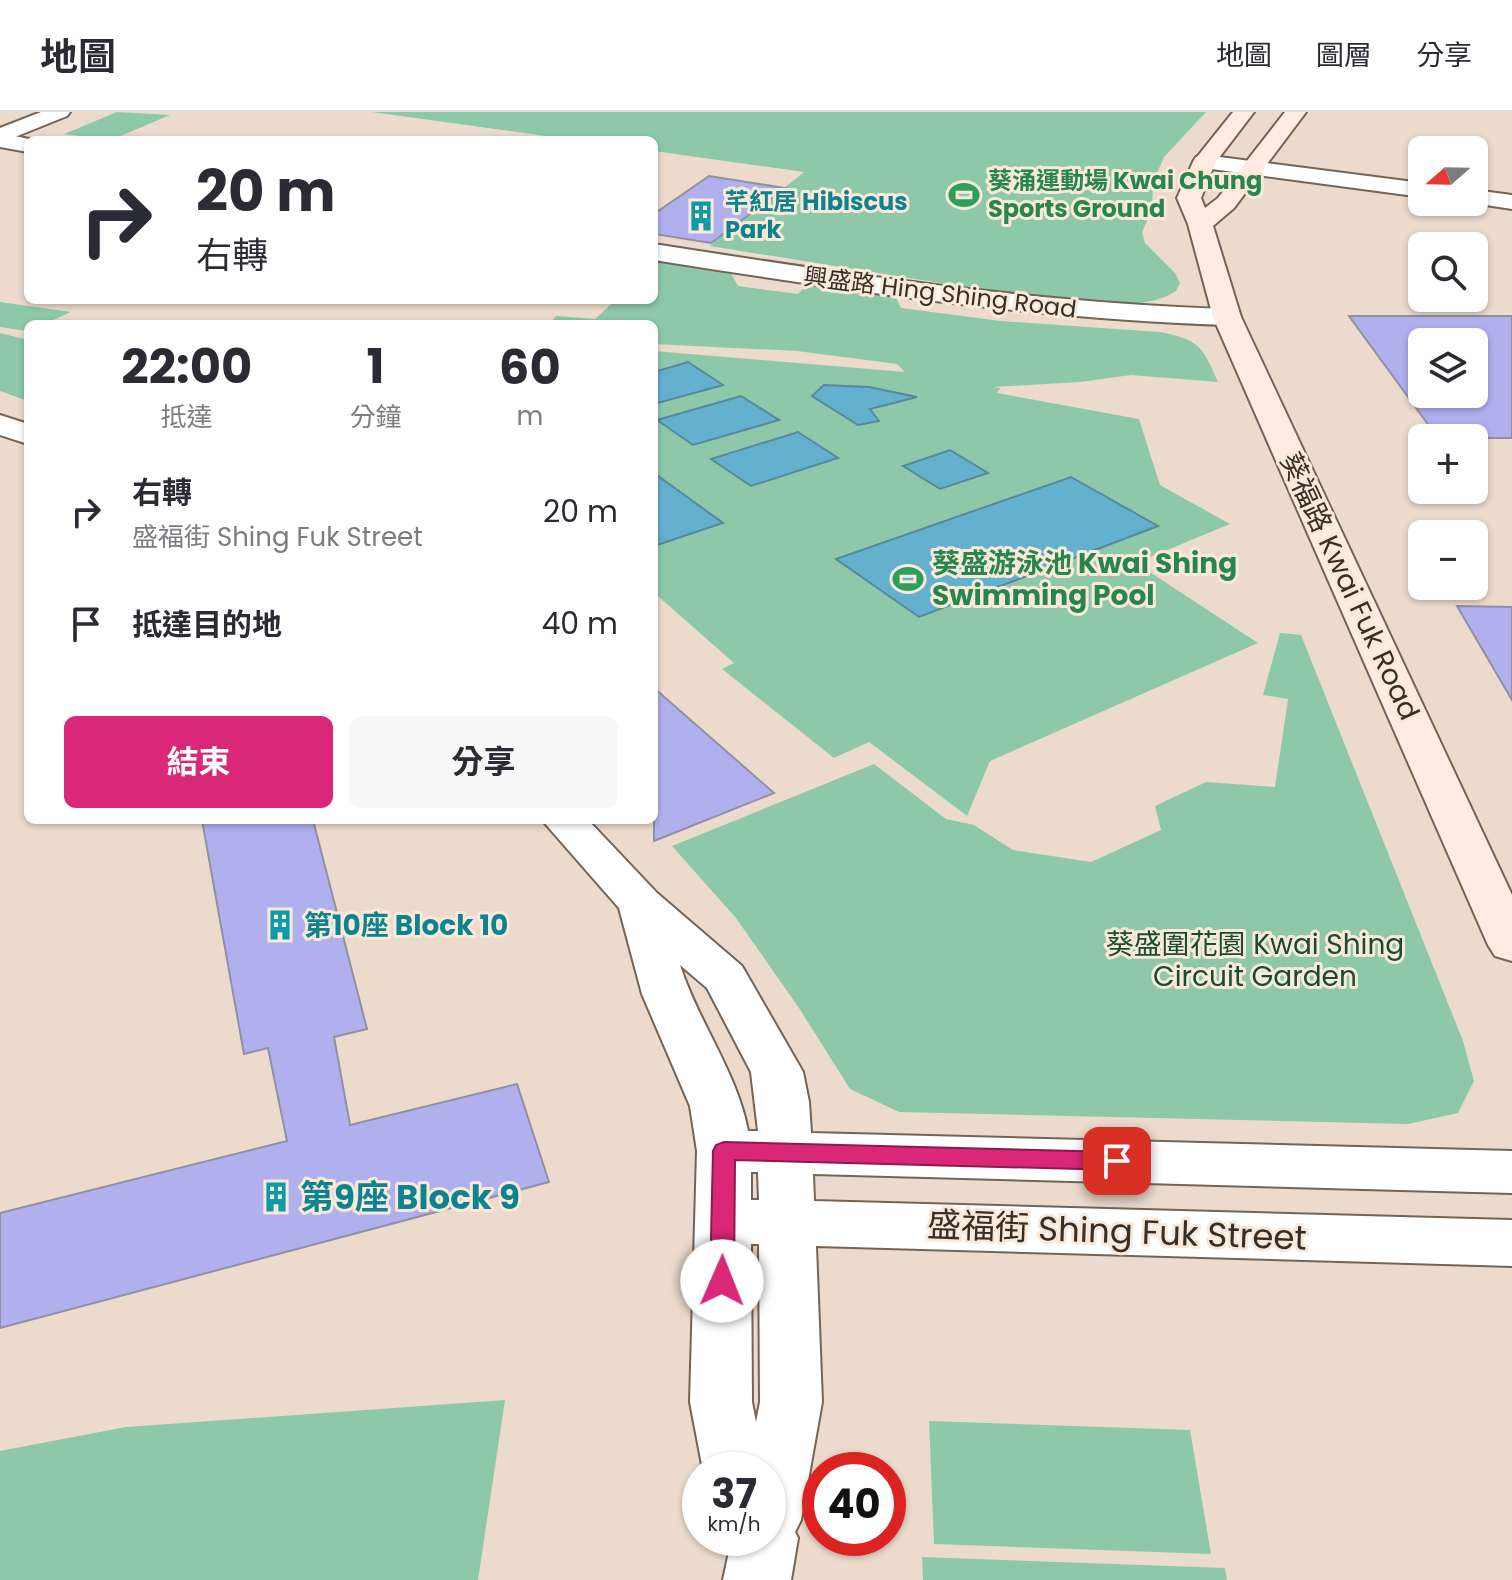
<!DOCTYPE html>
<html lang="zh-TW">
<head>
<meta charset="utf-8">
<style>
  :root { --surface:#fff; --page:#f7f7f7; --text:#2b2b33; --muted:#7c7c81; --line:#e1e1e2; --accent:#db2777 }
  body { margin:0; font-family:Poppins,"Noto Sans TC",sans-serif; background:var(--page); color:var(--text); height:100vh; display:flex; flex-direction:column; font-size:30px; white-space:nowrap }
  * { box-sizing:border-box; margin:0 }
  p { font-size:26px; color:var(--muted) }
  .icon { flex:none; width:44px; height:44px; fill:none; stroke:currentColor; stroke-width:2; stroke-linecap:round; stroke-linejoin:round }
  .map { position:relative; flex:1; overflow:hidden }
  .sheet { position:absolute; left:24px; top:208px; width:634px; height:504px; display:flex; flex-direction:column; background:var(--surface); border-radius:12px; box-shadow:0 2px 6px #0004 }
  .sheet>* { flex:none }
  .guide { position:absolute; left:24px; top:24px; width:634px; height:168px; border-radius:12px; box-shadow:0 2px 6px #0004; background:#fff; color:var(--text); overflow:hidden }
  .needle { width:52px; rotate:250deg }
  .fabs { position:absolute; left:1408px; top:24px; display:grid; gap:16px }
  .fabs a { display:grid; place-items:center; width:80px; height:80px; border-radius:12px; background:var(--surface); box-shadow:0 2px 6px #0004; font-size:40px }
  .speed { position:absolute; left:682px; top:1340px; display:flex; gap:16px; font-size:40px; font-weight:700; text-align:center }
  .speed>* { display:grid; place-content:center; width:104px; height:104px; border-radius:50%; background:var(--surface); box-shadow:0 2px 6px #0004; line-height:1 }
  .speed small { font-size:20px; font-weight:400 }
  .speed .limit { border:12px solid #d22; background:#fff; color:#111 }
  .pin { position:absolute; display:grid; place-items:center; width:68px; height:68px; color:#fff; margin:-34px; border-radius:16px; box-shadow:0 4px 12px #0006 }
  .me { position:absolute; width:88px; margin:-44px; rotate:1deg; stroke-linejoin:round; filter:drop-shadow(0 0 6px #0008) }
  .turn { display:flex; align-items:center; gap:28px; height:168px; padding:0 40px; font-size:36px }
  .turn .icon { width:104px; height:104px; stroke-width:2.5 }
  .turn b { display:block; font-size:56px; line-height:68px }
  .eta { display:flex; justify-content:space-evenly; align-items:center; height:136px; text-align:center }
  .eta b { font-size:48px; font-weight:700; line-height:56px }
  .button { display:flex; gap:16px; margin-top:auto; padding:16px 40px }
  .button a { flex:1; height:92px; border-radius:12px; background:var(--accent); color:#fff; font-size:32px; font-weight:700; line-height:92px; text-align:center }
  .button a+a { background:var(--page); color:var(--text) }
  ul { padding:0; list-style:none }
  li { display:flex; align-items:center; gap:24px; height:112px; padding:0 40px }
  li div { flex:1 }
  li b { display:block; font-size:30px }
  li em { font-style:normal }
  header { display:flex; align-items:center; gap:48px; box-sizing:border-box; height:112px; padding:0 40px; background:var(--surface); border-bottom:2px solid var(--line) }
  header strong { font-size:38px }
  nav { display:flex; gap:44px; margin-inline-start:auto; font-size:28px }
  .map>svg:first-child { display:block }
  .green { fill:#8dc9a9 }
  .water { fill:#64b0cf; stroke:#56899d; stroke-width:2 }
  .building { fill:#b0b0ee; stroke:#9090a3; stroke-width:2; fill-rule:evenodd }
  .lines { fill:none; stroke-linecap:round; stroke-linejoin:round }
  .minor-casing { stroke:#736457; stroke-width:4 }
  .tertiary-casing { stroke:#736457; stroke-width:4 }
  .secondary-casing { stroke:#736457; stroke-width:4 }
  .minor { fill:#fff; fill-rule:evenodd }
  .tertiary { fill:#fff; fill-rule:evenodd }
  .secondary { fill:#feece4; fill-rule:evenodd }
  .route { fill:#db2777; stroke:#8e194d; stroke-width:2 }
  .labels { text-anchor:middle; stroke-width:6; stroke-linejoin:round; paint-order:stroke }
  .far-leisure-label { font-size:24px; font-weight:bold; fill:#27864d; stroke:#fae8d9; text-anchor:start }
  .far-culture-label { font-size:24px; font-weight:bold; fill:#0d838f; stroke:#fae8d9; text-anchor:start }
  .far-street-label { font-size:24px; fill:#362f29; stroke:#fae8d9 }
  .leisure-label { font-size:28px; font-weight:bold; fill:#27864d; stroke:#fae8d9; text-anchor:start }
  .street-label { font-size:28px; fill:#362f29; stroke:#fae8d9 }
  .culture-label { font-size:28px; font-weight:bold; fill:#0d838f; stroke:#fae8d9; text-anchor:start }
  .park-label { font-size:28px; fill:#164c34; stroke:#fae8d9 }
  .near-culture-label { font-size:34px; font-weight:bold; fill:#0d838f; stroke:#fae8d9; text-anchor:start }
  .near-street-label { font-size:34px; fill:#362f29; stroke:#fae8d9 }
</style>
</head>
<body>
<header>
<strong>地圖</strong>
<nav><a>地圖</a><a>圖層</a><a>分享</a></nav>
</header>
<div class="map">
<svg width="1512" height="1468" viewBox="0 0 1512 1468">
  <rect width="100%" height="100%" fill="#ecdbcc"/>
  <g class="green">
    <path d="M117,0l53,3 -59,25 -47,-6z"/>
    <path d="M372,0h834l-42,45 -11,25 -1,27 -10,23 3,11 30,30 5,10 -4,8c-30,21 -95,11 -130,9l-336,-54 4,-4h-11l46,-49 24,4 31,-25 -150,-21v-11h-79z"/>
    <path d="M654,144l74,12 10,18 60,8 10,-11 85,9 8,16 100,13 159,11c40,8 43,15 58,50l-87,-7 -51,7 -87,5 7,1 -3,5 142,26 21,66 70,39 -94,39 122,80 -268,118 -23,55 -98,-74 -35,16 -112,-89 12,-6 -75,-66h-5v-246l251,21 -8,-8 -100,-13 -143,-7v-20h-104l6,-8 39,3 21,-19h38z"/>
    <path d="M0,190l71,10 -27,12h-16l-1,7 -27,-4z"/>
    <path d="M0,221l28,7v61l-28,-10z"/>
    <path d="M1280,521l21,2 162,406 11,40 -16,32 -50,11 -509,-12 -49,-23 -51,-81 -63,-90 -64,-72 202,-82 72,55 28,6 39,25 78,12 70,-32 -6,-24 51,-24 69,5 13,-88 -25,-4z"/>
    <path d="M505,1288l-27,180h-478v-129l126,-24z"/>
    <path d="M929,1309l261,9 21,124 -277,-10z"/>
    <path d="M922,1445l303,11 2,12h-304z"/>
  </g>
  <g class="water">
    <path d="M688,250l35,23 -69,19v-32z"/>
    <path d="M824,273l45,2 48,10 -47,12 9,12 -21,4 -46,-29z"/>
    <path d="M741,284l38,24 -86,25 -36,-25z"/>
    <path d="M798,320l40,26 -87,28 -40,-27z"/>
    <path d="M950,338l38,23 -48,16 -37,-23z"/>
    <path d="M654,361l69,50 -69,23z"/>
    <path d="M1071,365l87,49 -239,91 -83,-58z"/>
  </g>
  <g class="building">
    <path d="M709,64l76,12 -74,55 -57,-9v-20z"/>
    <path d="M1349,204h163v122h-74zM1422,230h52v52h-52z"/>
    <path d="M1457,494l55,1v93z"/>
    <path d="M654,576l120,105 -120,48z"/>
    <path d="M202,708h111l54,209 -33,8 16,88 167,-41 32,98 -549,146v-115l287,-72 -19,-93 -24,6z"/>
  </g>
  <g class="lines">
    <g class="minor-casing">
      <path id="minor" d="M41,0h29l-3,4 -67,27v-15z"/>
    </g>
    <g class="tertiary-casing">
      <g id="tertiary">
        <path d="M0,21l34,7h-6v12l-28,-5z"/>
        <path d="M1204,43l218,28v14l-226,-30 -3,-5 3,-5z"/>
        <path d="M1474,78l38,5v14l-46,-7h8z"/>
        <path d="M654,132c191,30 380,59 573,65l10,2 4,6 -4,6 -10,2c-193,-6 -383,-35 -573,-65z"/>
        <path d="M0,303l28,9v20l-28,-9z"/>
        <path d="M542,708h46l69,73 85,73 61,106 6,30 2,31 701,18v42l-699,-19 1,27 698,19v46l-696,-20 6,156 -21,118 -6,12 3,6 -7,42h-68l9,-42h36v-68h-65l-13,-68 7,-251 -7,-45 -48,-112 -23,-86zM680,853l27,23 44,84 7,59h-10c-11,-59 -50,-109 -68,-166zM751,1060h7l1,28h-8zM751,1132h8l1,158 -4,20 -4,-20z"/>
      </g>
    </g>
    <g class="secondary-casing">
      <path id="secondary" d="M1233,0h21l-39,51 -14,35 4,10 13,-10 67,-86h21l-72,96 -21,18 28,91 271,578v66l-17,-5 -7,-11 -275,-628 -25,-93 -11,-26 16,-36z"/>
    </g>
    <use href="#minor" class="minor"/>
    <use href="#tertiary" class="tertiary"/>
    <use href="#secondary" class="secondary"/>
  </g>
  <path class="route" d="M724,1030l393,10 8,3 3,6 -3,6 -8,3 -382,-10 -1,121 -3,7 -9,3 -8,-3 -4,-7 3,-130 3,-6z"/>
  <defs>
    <g id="stadium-bare" transform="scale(2.4)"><path d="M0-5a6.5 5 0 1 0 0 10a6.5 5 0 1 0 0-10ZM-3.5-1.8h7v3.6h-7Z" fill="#2e9e5b" stroke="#fae8d9" stroke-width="2.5" paint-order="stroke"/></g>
    <g id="building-bare" transform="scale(2.4)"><path d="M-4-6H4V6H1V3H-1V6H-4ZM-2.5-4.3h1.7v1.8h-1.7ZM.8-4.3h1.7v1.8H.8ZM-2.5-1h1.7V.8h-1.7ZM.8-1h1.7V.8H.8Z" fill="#0f9aa8" stroke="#fae8d9" stroke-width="2.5" paint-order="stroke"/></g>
  </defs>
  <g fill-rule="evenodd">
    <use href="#stadium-bare" x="964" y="83"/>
    <use href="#building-bare" x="701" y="104"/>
    <use href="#stadium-bare" x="908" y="467"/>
    <use href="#building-bare" x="280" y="813"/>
    <use href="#building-bare" x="276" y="1085"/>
  </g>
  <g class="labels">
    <g class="far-leisure-label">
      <text x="988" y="77">葵涌運動場 Kwai Chung<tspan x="988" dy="28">Sports Ground</tspan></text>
    </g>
    <g class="far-culture-label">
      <text x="725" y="98">芊紅居 Hibiscus<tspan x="725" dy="28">Park</tspan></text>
    </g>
    <g class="far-street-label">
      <text transform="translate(940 181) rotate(7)" y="8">興盛路 Hing Shing Road</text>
    </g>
    <g class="leisure-label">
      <text x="932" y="461">葵盛游泳池 Kwai Shing<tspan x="932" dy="32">Swimming Pool</tspan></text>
    </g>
    <g class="street-label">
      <text transform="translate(1350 474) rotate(65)" y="10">葵福路 Kwai Fuk Road</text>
    </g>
    <g class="culture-label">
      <text x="304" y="823">第10座 Block 10</text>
    </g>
    <g class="park-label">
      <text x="1255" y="842">葵盛圍花園 Kwai Shing<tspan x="1255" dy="32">Circuit Garden</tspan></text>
    </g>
    <g class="near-culture-label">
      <text x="300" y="1097">第9座 Block 9</text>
    </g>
    <g class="near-street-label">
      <text transform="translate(1117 1119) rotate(2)" y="12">盛福街 Shing Fuk Street</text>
    </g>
  </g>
</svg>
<div class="fabs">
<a><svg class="needle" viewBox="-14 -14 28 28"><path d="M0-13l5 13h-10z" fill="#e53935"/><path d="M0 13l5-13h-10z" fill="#7c7c81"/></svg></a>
<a><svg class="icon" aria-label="search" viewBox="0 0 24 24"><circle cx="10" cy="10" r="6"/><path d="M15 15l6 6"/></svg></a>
<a><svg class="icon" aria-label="layers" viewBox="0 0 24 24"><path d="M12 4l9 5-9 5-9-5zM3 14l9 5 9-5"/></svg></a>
<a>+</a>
<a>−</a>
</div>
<div class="speed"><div>37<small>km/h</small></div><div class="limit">40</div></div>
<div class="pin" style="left:1117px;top:1049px;background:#d93025"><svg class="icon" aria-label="arrive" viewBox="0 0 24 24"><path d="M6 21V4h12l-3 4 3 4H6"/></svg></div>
<svg class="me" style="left:722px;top:1169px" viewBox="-20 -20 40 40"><circle r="19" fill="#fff"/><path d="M0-13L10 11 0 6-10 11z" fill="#db2777"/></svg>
<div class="guide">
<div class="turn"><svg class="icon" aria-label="right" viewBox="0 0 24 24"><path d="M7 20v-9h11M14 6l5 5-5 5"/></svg><div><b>20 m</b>右轉</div></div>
</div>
<section class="sheet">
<div class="eta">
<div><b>22:00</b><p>抵達</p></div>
<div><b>1</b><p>分鐘</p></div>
<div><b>60</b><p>m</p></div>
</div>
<ul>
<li><svg class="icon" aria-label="right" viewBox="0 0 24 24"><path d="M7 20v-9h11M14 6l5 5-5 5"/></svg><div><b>右轉</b><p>盛福街 Shing Fuk Street</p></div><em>20 m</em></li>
<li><svg class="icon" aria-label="arrive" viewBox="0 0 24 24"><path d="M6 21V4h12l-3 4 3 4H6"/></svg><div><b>抵達目的地</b></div><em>40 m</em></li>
</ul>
<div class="button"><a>結束</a><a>分享</a></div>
</section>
</div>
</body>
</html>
